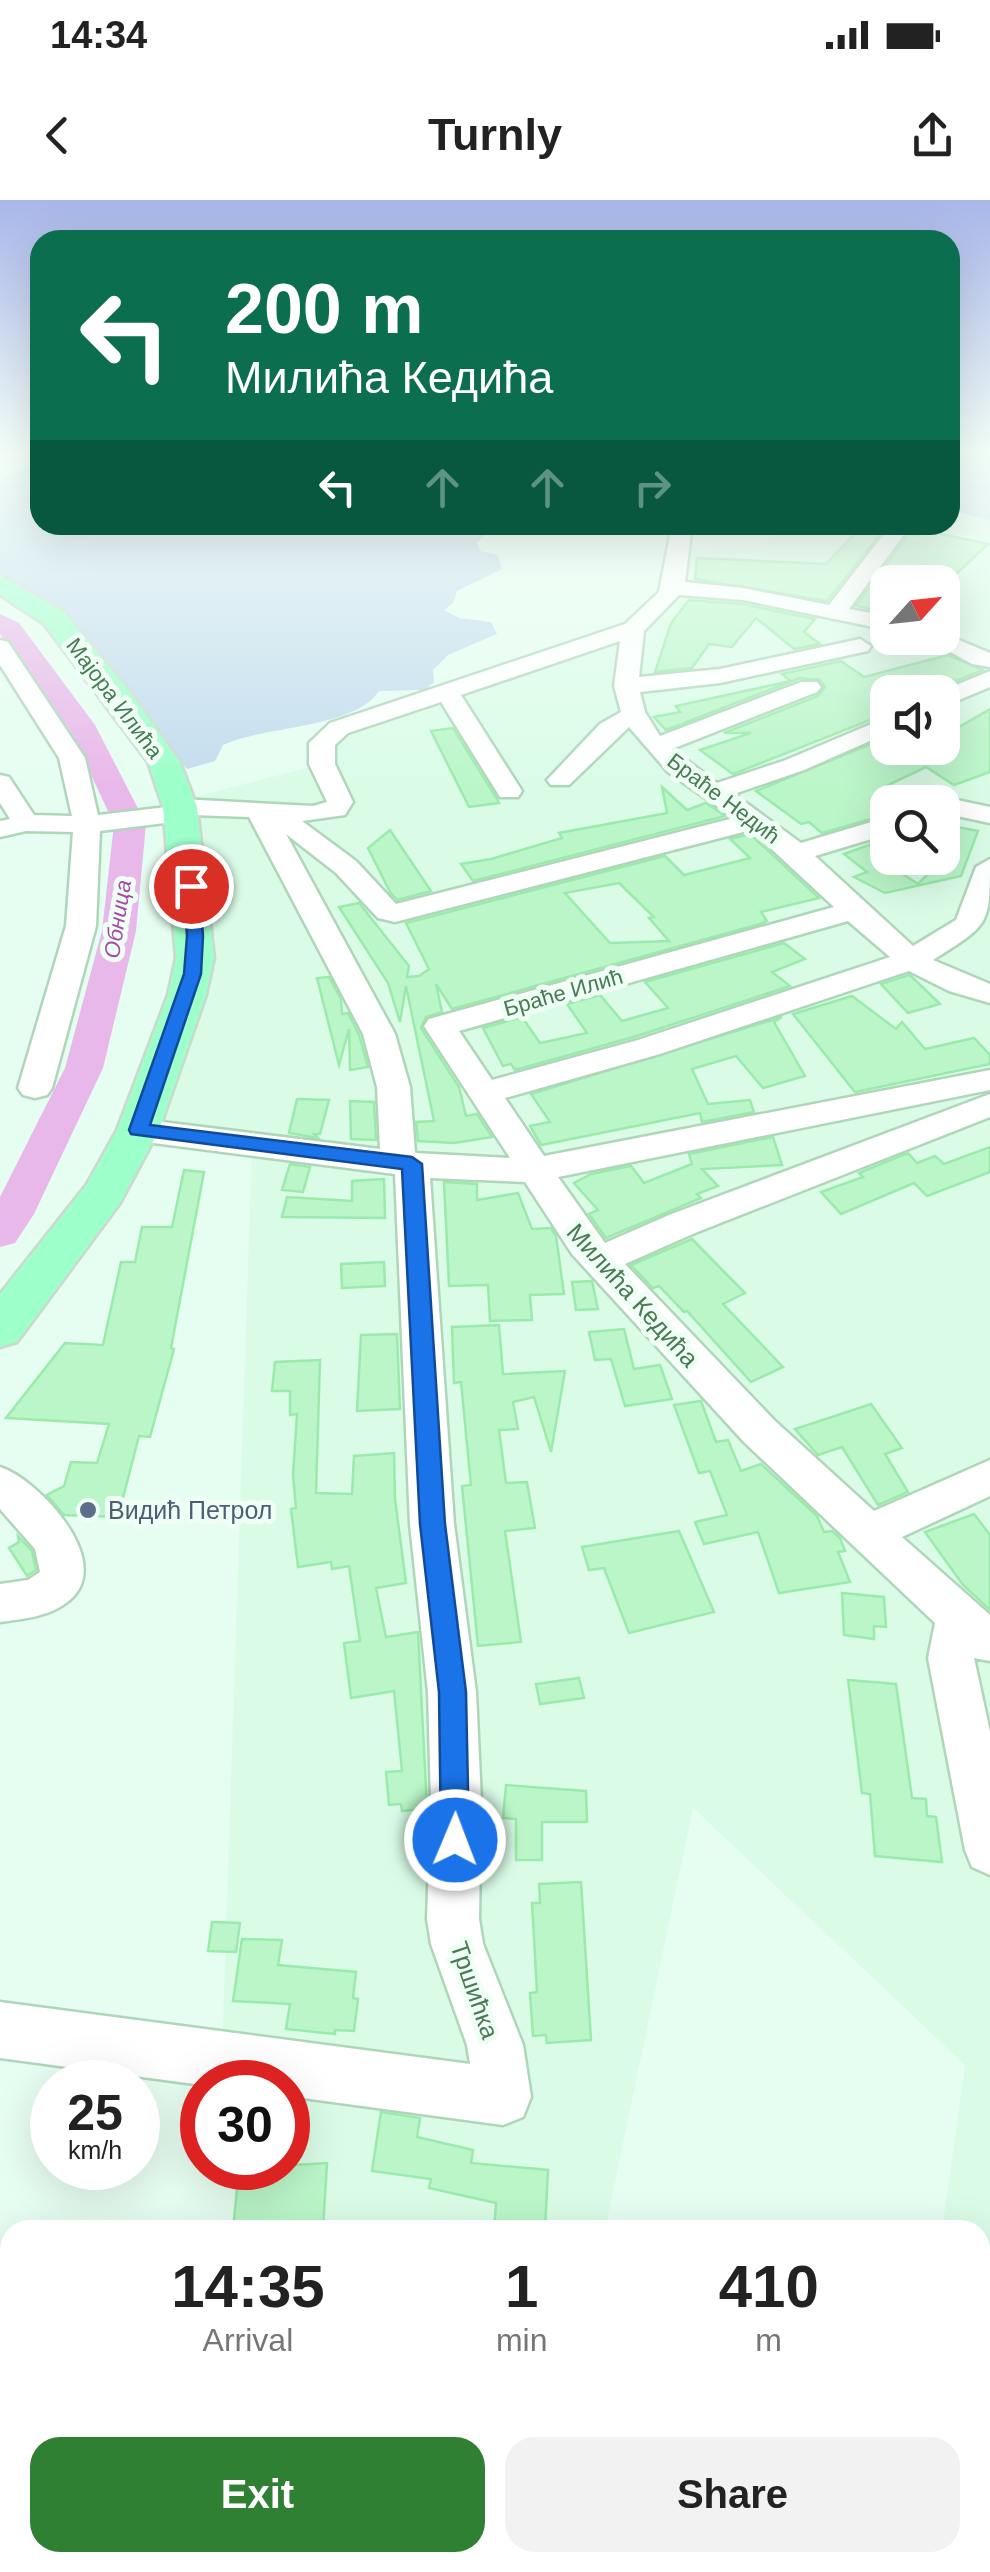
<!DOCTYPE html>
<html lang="en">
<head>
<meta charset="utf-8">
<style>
  :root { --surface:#fff; --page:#f2f2f2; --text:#222; --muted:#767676; --accent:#308034 }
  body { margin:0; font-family:Arial,sans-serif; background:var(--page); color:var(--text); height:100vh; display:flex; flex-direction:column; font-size:38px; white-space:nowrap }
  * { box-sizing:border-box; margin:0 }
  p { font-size:32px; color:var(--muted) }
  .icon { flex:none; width:55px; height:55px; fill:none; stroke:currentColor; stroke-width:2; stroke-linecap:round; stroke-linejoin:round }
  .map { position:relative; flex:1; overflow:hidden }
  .drawer { position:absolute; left:0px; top:2020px; width:990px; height:352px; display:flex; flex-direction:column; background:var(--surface); border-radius:30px 30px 0 0; box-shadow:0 10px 40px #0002 }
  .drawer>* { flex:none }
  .guide { position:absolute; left:30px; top:30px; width:930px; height:305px; border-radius:30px; box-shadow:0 10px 40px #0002; background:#0b6e4f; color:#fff; overflow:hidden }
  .needle { width:65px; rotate:63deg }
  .buttons { position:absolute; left:870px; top:365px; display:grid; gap:20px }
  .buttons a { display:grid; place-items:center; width:90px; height:90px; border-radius:20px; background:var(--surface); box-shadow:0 10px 40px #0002; font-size:50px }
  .speed { position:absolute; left:30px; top:1860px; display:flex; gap:20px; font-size:50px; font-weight:700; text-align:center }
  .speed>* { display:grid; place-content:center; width:130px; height:130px; border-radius:50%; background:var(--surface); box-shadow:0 10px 40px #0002; line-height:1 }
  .speed small { font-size:25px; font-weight:400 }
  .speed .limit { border:15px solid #d22; background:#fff; color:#111 }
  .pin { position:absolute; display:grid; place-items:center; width:85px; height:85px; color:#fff; margin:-42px; border:5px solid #fff; border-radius:50%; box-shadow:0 2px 10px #0007 }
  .me { position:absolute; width:110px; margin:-55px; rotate:1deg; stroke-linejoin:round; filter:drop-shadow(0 0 8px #0008) }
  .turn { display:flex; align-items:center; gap:35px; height:210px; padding:0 30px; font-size:45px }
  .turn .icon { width:130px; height:130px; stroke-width:2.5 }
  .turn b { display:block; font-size:70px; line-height:85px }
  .lanes { display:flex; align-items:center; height:95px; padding:0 30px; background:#0003; justify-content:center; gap:50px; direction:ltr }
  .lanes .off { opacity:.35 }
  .eta { display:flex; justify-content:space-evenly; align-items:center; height:170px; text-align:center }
  .eta b { font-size:60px; font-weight:700; line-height:70px }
  .cta { display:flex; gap:20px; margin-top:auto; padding:20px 30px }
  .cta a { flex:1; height:115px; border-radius:30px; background:var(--accent); color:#fff; font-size:40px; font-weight:700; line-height:115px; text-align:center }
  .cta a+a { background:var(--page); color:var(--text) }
  .status { display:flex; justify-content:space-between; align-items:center; height:70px; padding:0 50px; background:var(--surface); direction:ltr }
  .status svg { height:28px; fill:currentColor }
  header { display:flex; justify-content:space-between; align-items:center; height:130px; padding:0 30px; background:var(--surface); font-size:45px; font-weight:700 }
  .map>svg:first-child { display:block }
  .residential { fill:#dafce7; fill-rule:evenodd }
  .green { fill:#c3dcee }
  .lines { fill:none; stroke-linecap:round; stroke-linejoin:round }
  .river { fill:#e9b8ea; fill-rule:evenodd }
  .building { fill:#bbf6c9; stroke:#9aebab; stroke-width:2.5; fill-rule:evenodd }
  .minor-casing { stroke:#b0d6ba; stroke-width:5 }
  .major-casing { stroke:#ccdace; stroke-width:5 }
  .path { stroke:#9edcab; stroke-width:2.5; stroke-dasharray:1 4; stroke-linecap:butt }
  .minor { fill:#fff; fill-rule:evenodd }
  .major { fill:#9dffca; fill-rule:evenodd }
  .route { fill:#1a73e8; stroke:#114b97; stroke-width:2.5 }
  .service-dot { fill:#5c6f8a; stroke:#effff6; stroke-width:4 }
  .labels { text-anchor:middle; stroke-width:10; stroke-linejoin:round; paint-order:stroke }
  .far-street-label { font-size:22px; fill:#487b51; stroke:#effff6 }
  .far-water-label { font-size:22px; font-style:italic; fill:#a647a7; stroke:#effff6 }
  .street-label { font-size:25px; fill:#487b51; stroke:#effff6 }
  .service-label { font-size:25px; fill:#4e5e75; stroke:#effff6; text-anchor:start }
</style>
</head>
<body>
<div class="status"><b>14:34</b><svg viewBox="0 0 49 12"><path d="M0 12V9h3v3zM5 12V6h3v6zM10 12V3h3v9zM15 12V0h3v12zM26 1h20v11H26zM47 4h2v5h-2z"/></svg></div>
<header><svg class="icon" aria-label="back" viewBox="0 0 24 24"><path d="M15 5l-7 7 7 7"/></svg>Turnly<svg class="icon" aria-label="share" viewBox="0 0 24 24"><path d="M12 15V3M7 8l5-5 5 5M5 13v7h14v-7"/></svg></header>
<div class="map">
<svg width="990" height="2372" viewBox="0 0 990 2372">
  <rect width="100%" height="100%" fill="#e6fef1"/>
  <path class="residential" d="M950,314l40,7v2051h-95l1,-9 84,-1v-332h-38l23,-165 -272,-257 -88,422h-299l-88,-54v-8h70v-86h-67l31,-939 -114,-13 49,-135 -7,-194 141,-37 9,-29 303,-106 27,-21 17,-57 86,-4 21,-22h166zM888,382h54v56h-54zM888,492h54v56h-54zM888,602h54v56h-54z"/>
  <g class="green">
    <path d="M950,254h40v67l-40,-11z"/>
    <path d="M40,258v67h444v11l-7,7 3,8 18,4 4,14 -45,22 -4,12 -9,7 15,8 32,4 6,12 -49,21 -15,15 1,12 -9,8 -46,1c-25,38 -113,34 -156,54l-8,16 -28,8 -126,-161 -61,-34v-92z"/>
  </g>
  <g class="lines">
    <path class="river" d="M0,414l19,9 76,102 51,99 -10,107 -33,137 -69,146 -19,29 -15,4v-50l65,-129 37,-137 12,-107 -43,-92 -71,-98z"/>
  </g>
  <g class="building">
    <path d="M862,326l21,4 -56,71 -132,-22 2,-21 129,6z"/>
    <path d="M923,330l65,14 -40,38h-60v30l-32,-6 53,-72 9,2z"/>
    <path d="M689,400l53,4 73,15 -11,13 16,12 -26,5 -38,-31 -24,29 -23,-3 -17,24 -37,4 16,-49z"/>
    <path d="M948,455l35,15 -27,11 -6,-3 -43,14h-19v21l-155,61 -33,-24 51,-17h-27l94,-37 7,-9 -5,-7 -20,-2 -134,52 -12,-13 26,-5 -4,-6 115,-25 -9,-7 59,-13 23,16z"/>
    <path d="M990,509v63l-36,13 -28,-18 -38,18v23l-10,3 10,3 -66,19 -13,-11 -8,2 -45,-33 132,-54v22l22,-11h32v-17l17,-4z"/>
    <path d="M453,528l44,71 2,4 -30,4 -38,-76z"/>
    <path d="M662,587l25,23 19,-7 19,13 -252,65 -12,-17 30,-5 71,-21 -3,-5 108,-20z"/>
    <path d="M942,624l36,7 -17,45 -76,17 -31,-16 13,-5 -23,-18 44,-16v26l30,20 24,-24z"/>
    <path d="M390,630l41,61 -34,9 -7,-8 -22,-44z"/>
    <path d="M750,634l69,64 -58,14 6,9 -7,3 -308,85 -16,-25 6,28 -16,5 -5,11 38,59 7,29 11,-2 15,23 -38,6 -36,-2 -2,-19 18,-1 -28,-135 -6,36 -12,-39 -49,-76 20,-4 50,63 -2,11 12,-1 10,-7 -23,-46 259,-67 19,19 66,-17 -20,-19zM619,683l35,34 -5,1 20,23 -59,2 -45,-50z"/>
    <path d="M784,743l21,16 -33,13 18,14 -153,50 -122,34 -4,-6 -8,2 -20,-38 39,-11 18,26 47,-10 -20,-29 33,-9 22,26 46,-13 -23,-26z"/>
    <path d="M909,775l3,2 28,27 -32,9 -27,-29z"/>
    <path d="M329,777l12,22 1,15 6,-1 11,22 9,32 -18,3 -1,-41 -10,36 -22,-87z"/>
    <path d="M852,796l44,33 6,-7 23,27 49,-11 16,17v9l-135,28 -62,-78z"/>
    <path d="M782,817l-8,5 31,54 -42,12 -27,-32 -44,13 16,35 42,-4 4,12 -52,10 -2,-9 -159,32 -11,-19 20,-4 -19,-28z"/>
    <path d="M297,899l32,1 -9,34h-6l4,4 -29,-5z"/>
    <path d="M350,901l24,1 2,38 -25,-1z"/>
    <path d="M773,937l9,28 -80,4 16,17 -21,8 4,4 -95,40 -17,-24 9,-4 -24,-27 17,-9 40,-8 13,17 48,-19 -3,-10z"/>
    <path d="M990,947v25l-63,24 -13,-13 -73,31 -20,-22 42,-15 -4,-4 49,-20 9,10 18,-7 9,8z"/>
    <path d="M290,964l20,3 -7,25 -21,-2z"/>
    <path d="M184,970l20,2 -33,176 3,1 -24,88 -11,-1 -21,81 -54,-2 -17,-20 17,-9 7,-24 26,1 12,-39 -103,-6 59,-75 38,2 18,-83h14l7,-35h30z"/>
    <path d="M384,979l1,39 -103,-1 5,-20 65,4v-20z"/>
    <path d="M444,982l33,2v16l41,-7 14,36 19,-1 5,8 8,58 -34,1 2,25 -42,1 -2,-36 -39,1z"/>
    <path d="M692,1039l53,54 -22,11 60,63 -32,15 -64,-71 -3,1 -25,-26 -6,2 -22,-23z"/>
    <path d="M384,1062l1,24 -43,2 -1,-24z"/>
    <path d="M592,1081l6,28 -22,1 -4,-28z"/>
    <path d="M499,1125l4,49 62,-3 -14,81 -17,-55 -21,5 5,27 -19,1 7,53 21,-1 8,46 -30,3 16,111 -43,4 -16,-160 9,-1 -10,-103 -7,1 -2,-56z"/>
    <path d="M624,1129l10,40 26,-4 12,34 -47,7 -14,-47 -16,1 -6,-28z"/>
    <path d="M397,1134l3,75 -43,2 4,-76z"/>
    <path d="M320,1160l-4,133 36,1 2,-38 40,-3 1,46 11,84 -30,5 10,49 32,-5 9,176 -25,3 -1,-7 -12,1 -3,-33 16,-1 -8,-80 -43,7 -7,-55 16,-2 -11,-75 -17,3 -1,-7 -33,5 -7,-58 5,-1 -3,-33 4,-61 -7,1v-24h-18l3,-29z"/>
    <path d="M701,1201l15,41 12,-2 13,31 20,-7 56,52 7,16 8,-1 8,7 5,13 -7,1 12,30 -71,11 -21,-61 -54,12 -9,-22 32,-7 -17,-44 -11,2 -25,-68z"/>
    <path d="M871,1204l31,44 -17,6 23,38 -30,13 -36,-58 -24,8 -23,-26z"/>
    <path d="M974,1314l16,21v75l-27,-25 -38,-53z"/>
    <path d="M679,1331l35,81 -85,21 -25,-65 -15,2 -7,-23z"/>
    <path d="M18,1336l14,15 4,19 -9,6 -18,-28 10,-6z"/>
    <path d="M842,1393l42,4 2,30 -12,-1v13l-30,-4z"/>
    <path d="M579,1478l5,20 -44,6 -4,-20z"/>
    <path d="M848,1480l48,4 16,114 14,1 1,17 9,1 6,45 -67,-6 -5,-62 -8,-1z"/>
    <path d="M506,1585l80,6 1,31h-45v38h-26v-41l-13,-1z"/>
    <path d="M581,1682l10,158 -44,3 -1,-8 -13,1 -3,-43 7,-1 -5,-89h8l-1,-19z"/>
    <path d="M212,1722l28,1 -4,29 -28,-1z"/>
    <path d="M242,1739l40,1 -4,25 78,7 -3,26 5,1 -4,32 -19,-1v4l-49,-5 4,-25 -57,-3z"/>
    <path d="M381,1912l39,6 -3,19 56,13 -2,13 77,7 -3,60h-51l2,-27 -67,-15 2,-9 -59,-8z"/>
    <path d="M327,1963l-4,67h-90l6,-62z"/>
  </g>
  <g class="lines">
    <g class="minor-casing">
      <g id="minor">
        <path d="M672,325h20l-7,57 58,6 86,17 62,-80h20l-62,84 39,7v14l-145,-30 -64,-5 -35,36 -5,46 81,-8 140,-30 11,7 -3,5 -148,32 -80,9 5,20 15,24 141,-54h16l4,5 -4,5 -145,57 45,34 69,-23 102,-43v16l-84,37 -70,24 67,49 87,-26v17l-73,22 98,90 43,-26 20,-53 14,-8c0,67 0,65 -57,101l57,24v19l-41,-12 -40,-20 -249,83 -155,44 39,58 446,-86v20l-432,87 47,66 64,-28 321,-121v23l-295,116 -70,31 149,156 100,91 116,-51v36l-88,41 88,78v46l-16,-3 16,74v143l-18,-8 -7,-17 -37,-192 7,-35 -191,-181 -172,-188 -47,-72 -95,-4 24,346 22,168 5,109 -2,118 4,25 40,101 8,52 -8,20 -20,8 -215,-29v-14l-86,3 -202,-27v-56l470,62 -3,-19 -36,-101 -4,-25 4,-118 -3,-109 -18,-168 -15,-350 -257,-33 -12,-3 -5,-8 5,-8 12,-3 242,30 -3,-62 -14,-53 -114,-217 -56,-2 -12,6 -81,10 -4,95 -44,162 -5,7 -12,3 -12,-3 -5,-7 48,-162 7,-94 -47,-1 -26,6v-16l10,-2 -10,-16v-28l9,2 25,38 38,1 -13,-58 -59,-93v-25l8,2 77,116 13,57 69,-8 13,-8 133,7 14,-4 -18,-38v-21l21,-20 295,-99 34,-32zM620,441l-6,45 7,26 -21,12 -53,56 4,5h18l60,-58 39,45 66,46 -338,86 -40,-43 -54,-40 43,-6 8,-13 -18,-38v-19l13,-12 93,-31 59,95h18l4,-6 -61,-96zM751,630l83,77 -405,112 -5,7 86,132 -95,-5 -5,-66 -15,-53 -109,-200 50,39 42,45 17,4zM848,721l42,36 -252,83 -146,40 -33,-49z"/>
        <path d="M942,433l48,20v14l-18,-3 -47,-26h17z"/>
        <path d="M990,471v16l-48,20v-15h-3z"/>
        <path d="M957,600l33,7v16l-33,-7 -15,3v-16z"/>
        <path d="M0,1267c40,13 119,99 66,136 -19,14 -43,16 -66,19v-38l28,-4 12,-8 -5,-23 -35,-40z"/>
      </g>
    </g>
    <g class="major-casing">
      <path id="major" d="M0,375l64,37 65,79 51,71 17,45 17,151 -8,37 -47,135 -39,73 -103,139 -17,5v-53l87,-110 30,-54 51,-135 8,-37 -13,-151 -15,-45 -104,-138 -44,-29z"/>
    </g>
    <path class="path" d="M950,308l40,8"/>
    <use href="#minor" class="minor"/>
    <use href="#major" class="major"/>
  </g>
  <linearGradient id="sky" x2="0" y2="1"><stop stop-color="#a8b6e9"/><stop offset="0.43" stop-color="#f4fff9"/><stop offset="1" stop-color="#f4fff9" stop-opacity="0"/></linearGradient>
  <rect width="990" height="586" fill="url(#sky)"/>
  <path class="route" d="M191,681l8,5 4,50 -2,38 -51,151 262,32 10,7 23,360 21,168 3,148 -4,10 -10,4 -10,-4 -4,-10 -2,-148 -19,-168 -18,-355 -271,-35 -2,-4 55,-156 3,-38 -4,-50z"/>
  <circle class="service-dot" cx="88" cy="1310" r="10"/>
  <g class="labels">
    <g class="far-street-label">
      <text transform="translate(115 498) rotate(53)" y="8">Мајора Илића</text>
      <text transform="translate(724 598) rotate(37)" y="8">Браће Недић</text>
      <text transform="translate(563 792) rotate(-16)" y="8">Браће Илић</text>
    </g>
    <g class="far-water-label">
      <text transform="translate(117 719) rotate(-81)" y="8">Обница</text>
    </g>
    <g class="street-label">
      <text transform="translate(633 1095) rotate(48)" y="9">Милића Кедића</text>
      <text transform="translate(475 1790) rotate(71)" y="9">Тршићка</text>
    </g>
    <g class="service-label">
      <text x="108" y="1319">Видић Петрол</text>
    </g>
  </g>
</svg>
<div class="buttons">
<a><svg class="needle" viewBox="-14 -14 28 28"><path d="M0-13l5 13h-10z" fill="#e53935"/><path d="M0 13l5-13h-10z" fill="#767676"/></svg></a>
<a><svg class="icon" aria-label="sound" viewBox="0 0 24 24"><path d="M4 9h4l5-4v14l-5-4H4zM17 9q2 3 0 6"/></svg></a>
<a><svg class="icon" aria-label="search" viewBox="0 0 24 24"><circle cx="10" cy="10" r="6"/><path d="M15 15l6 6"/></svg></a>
</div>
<div class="speed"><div>25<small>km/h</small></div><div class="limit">30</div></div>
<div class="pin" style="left:191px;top:686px;background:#d93025"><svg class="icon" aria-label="arrive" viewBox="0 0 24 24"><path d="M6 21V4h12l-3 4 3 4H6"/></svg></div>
<svg class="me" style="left:455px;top:1640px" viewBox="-20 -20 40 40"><circle r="17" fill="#1a73e8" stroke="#fff" stroke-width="3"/><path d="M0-11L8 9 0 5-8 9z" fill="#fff"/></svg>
<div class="guide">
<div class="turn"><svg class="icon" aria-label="left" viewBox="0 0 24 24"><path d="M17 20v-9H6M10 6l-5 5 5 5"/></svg><div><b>200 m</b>Милића Кедића</div></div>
<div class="lanes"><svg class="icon" aria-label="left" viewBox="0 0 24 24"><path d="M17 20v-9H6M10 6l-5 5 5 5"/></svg><svg class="icon off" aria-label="ahead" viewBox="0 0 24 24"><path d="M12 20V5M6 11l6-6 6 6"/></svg><svg class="icon off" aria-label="ahead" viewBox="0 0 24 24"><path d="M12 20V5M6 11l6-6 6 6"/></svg><svg class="icon off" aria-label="right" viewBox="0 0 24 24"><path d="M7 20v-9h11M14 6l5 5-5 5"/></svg></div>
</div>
<section class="drawer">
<div class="eta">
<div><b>14:35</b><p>Arrival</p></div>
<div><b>1</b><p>min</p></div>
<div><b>410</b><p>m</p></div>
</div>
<div class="cta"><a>Exit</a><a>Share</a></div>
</section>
</div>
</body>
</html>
